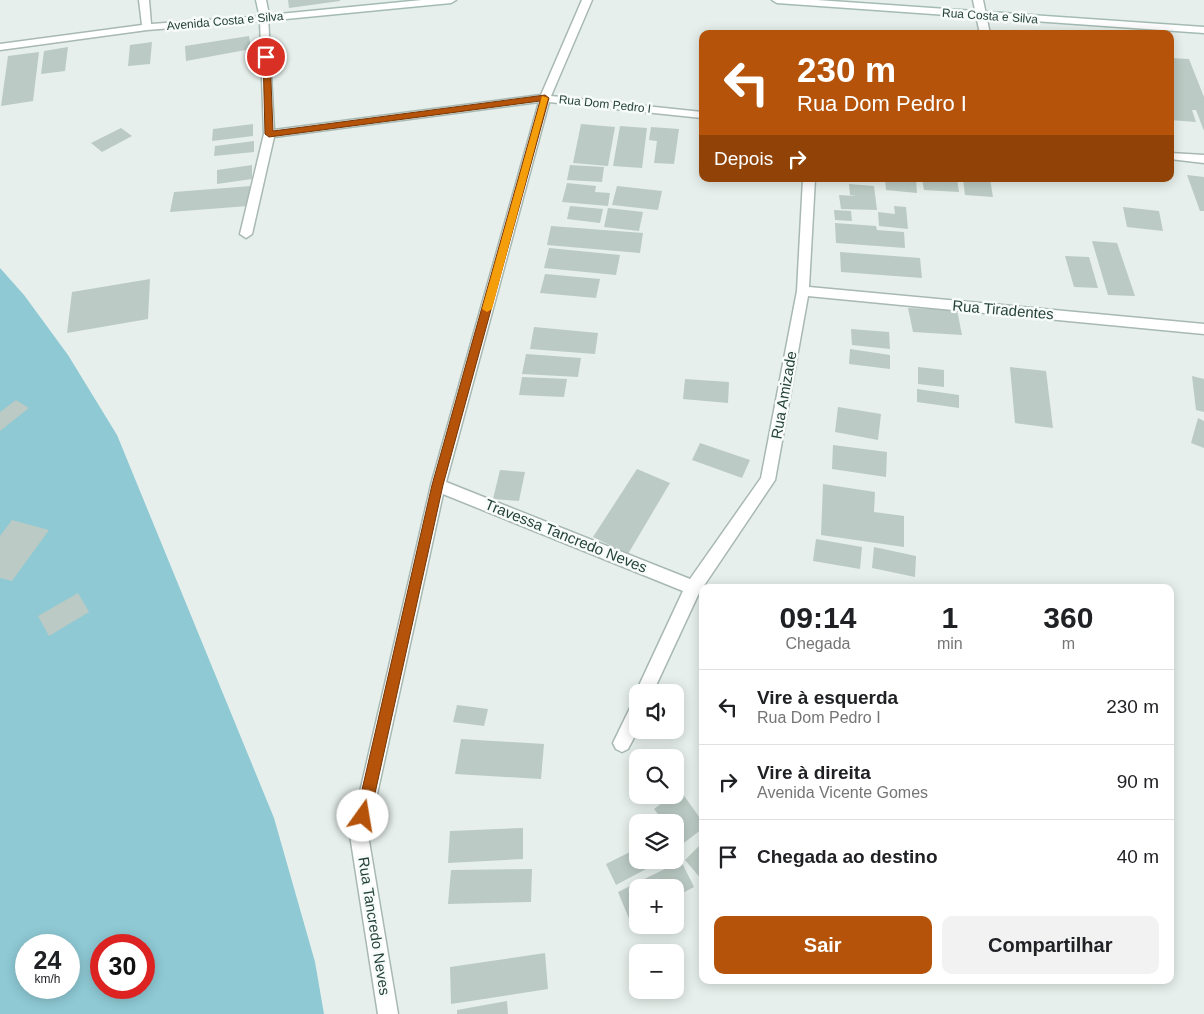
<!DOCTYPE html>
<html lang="pt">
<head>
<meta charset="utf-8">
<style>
  :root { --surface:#fff; --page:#f2f2f2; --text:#202124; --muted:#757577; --line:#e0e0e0; --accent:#b45309 }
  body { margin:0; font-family:Arial,sans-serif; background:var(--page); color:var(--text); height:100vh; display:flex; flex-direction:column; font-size:19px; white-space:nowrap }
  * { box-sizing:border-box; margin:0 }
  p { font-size:16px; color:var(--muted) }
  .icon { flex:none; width:28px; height:28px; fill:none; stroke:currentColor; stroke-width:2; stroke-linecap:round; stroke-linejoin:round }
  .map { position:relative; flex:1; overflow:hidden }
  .drawer { position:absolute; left:699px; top:584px; width:475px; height:400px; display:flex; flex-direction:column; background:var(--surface); border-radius:10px; box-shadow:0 2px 12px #0003 }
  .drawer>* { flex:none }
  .top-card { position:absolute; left:699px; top:30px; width:475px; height:152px; border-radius:10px; box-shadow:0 2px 12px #0003; background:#b45309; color:#fff; overflow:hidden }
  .fabs { position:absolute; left:629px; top:684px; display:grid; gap:10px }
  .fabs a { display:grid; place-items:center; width:55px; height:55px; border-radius:10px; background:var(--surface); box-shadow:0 2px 12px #0003; font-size:25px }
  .speed { position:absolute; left:15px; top:934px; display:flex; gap:10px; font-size:25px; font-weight:700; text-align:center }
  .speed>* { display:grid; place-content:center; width:65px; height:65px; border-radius:50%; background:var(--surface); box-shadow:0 2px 12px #0003; line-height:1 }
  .speed small { font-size:12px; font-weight:400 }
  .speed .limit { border:8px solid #d22; background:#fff; color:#111 }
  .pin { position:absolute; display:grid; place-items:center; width:42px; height:42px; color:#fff; margin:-21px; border:2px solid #fff; border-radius:50%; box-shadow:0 1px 5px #0007 }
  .me { position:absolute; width:55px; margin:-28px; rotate:13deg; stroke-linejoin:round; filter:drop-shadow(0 0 4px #0008) }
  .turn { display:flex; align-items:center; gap:18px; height:105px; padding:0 15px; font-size:22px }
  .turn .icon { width:65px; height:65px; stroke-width:2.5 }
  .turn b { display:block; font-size:35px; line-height:42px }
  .then { display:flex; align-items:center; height:48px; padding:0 15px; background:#0003; gap:10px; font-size:19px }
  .eta { display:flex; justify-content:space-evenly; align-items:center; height:85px; text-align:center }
  .eta b { font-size:30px; font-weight:800; line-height:35px }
  .action { display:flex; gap:10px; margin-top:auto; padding:10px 15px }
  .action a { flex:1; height:58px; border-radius:10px; background:var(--accent); color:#fff; font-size:20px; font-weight:800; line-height:58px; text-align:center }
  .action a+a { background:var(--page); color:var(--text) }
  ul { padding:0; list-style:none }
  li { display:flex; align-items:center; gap:15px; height:75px; padding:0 15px; border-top:1px solid var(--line) }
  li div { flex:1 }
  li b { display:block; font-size:19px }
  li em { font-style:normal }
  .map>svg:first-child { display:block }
  .water { fill:#8ec9d4; fill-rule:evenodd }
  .building { fill:#bbcac4 }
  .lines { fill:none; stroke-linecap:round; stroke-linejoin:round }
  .street-casing { stroke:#a8b8b2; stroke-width:3 }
  .secondary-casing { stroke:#a4bbb3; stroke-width:3 }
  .street { fill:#fff; fill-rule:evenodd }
  .secondary { fill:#fff; fill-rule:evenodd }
  .route { fill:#b45309; stroke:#753606 }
  .slow { fill:#f59e0b }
  .labels { text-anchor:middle; stroke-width:5; stroke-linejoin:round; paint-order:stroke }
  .far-street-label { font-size:12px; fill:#24423a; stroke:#f7fbf9 }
  .street-label { font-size:15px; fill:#24423a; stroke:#f7fbf9 }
</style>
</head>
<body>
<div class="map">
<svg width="1204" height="1014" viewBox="0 0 1204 1014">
  <rect width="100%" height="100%" fill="#e6efeb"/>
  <path class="water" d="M0,268l24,27 44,60 49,80 157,383 41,144 9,52h-324zM26,945h43v43h-43zM101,945h43v43h-43z"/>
  <g class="building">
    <path d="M288,0h52v1l-51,7z"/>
    <path d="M249,36l2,13 -65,12 -1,-15z"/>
    <path d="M152,42l-2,22 -22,2 2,-21z"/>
    <path d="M68,47l-3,24 -24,3 3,-23z"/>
    <path d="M39,52l-6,49 -32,5 7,-50z"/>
    <path d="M1170,58l19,1 15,38v34l-8,-21h-4l4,12 -26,-2z"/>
    <path d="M253,124v12l-41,5 1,-12z"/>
    <path d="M581,124l34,3 -7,39 -35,-3z"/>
    <path d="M620,126l27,2 -5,40 -29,-2z"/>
    <path d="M651,127l28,2 -5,35 -20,-1 3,-22 -8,-1z"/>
    <path d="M121,128l11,8 -30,16 -11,-9z"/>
    <path d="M254,141v11l-40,4 1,-10z"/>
    <path d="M252,165v14l-35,5v-14z"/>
    <path d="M570,165l34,2 -2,15 -35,-2z"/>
    <path d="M1187,175l17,2v34h-4z"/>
    <path d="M885,179h31l1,14 -31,-3z"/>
    <path d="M922,179h35l2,13 -35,-2z"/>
    <path d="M963,179h27l3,18 -28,-2z"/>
    <path d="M567,183l29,3 -1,6 15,1 -2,13 -46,-4z"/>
    <path d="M849,184l25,2 3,24 -36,-1 -2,-14 17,1 -6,-1z"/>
    <path d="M251,186l-3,20 -78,6 4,-20z"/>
    <path d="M617,186l45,5 -4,19 -46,-5z"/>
    <path d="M570,206l33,3 -3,14 -33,-4z"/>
    <path d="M894,206l12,1 2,22 -29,-3 -1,-14 17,2z"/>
    <path d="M1123,207l36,4 4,20 -36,-4z"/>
    <path d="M608,208l35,4 -4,19 -35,-4z"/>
    <path d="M834,210l17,1 1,10 -17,-1z"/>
    <path d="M835,223l41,3 1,4 27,2 1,16 -69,-5z"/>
    <path d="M551,226l92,7 -3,20 -93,-8z"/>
    <path d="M1092,241l25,2 18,53 -27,-1z"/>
    <path d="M549,248l71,7 -4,20 -72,-7z"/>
    <path d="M840,252l80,6 2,20 -81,-6z"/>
    <path d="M1065,256l24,1 9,31 -24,-1z"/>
    <path d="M545,274l55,5 -4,19 -56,-5z"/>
    <path d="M150,279l-2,40 -81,14 5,-41z"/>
    <path d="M908,308l49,2 5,25 -49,-3z"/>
    <path d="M534,327l64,6 -3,21 -65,-5z"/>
    <path d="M851,329l38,3 1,17 -38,-4z"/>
    <path d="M850,349l40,6v14l-41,-5z"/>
    <path d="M526,354l55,4 -3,19 -56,-3z"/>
    <path d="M918,367l26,3v17l-26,-3z"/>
    <path d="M1010,367l36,4 7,57 -38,-5z"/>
    <path d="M1192,376l12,3v33l-8,-2z"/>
    <path d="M522,377l45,2 -3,18 -45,-2z"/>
    <path d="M685,379l44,3 -1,21 -45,-4z"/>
    <path d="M917,389l42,6v13l-42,-6z"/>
    <path d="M16,400l13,8 -29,23v-19z"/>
    <path d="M838,407l43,7 -3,26 -43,-8z"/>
    <path d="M1198,418l6,3v27l-13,-5z"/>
    <path d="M700,443l50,17 -8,18 -50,-18z"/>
    <path d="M833,445l54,7 -1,25 -54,-8z"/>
    <path d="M637,469l33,14 -42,71 -35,-17z"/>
    <path d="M500,470l25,2 -6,29 -26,-2z"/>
    <path d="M823,484l52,8 -1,20 30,4v31l-83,-12z"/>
    <path d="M12,520l37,10 -37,51 -12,-3v-42z"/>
    <path d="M816,539l46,8 -2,22 -47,-8z"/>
    <path d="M874,547l42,9 -1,21 -43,-9z"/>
    <path d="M78,593l11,19 -40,24 -11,-20z"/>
    <path d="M457,705l31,4 -4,17 -31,-4z"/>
    <path d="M461,739l83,5 -3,35 -86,-5z"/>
    <path d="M680,790l22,31v8l-22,17 -5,-7v-17h-11l-10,-13z"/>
    <path d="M523,828v31l-75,4 2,-32z"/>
    <path d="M702,843v37l-17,-20z"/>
    <path d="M638,848v12h25l-47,25 -10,-21z"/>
    <path d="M681,861l13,26 -19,10v-9h-37v28l-8,5 -12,-29z"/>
    <path d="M532,869l-1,33 -83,2 3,-34z"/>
    <path d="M545,953l3,36 -97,15 -1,-37z"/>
    <path d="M507,1001l1,13h-51v-4z"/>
  </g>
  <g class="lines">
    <g class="street-casing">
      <g id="street">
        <path d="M139,0h10l2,24 117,-8 6,114 267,-35 41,-95h10l-41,96 151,16v6l-153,-16 -103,380 244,97 71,-101 36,-187 6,-112h12l-6,108 395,37v10l-396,-38 -33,184 -76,113 -46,99h-15v2l-2,-2 47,-101 -240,-97 -75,341 30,179h-20l-28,-179 81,-350 108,-383 -265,35 -22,97 -6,4 -6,-4 24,-100 -4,-113 -113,9 -147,20v-6l142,-19z"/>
        <path d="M973,0h10l7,34h-10z"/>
        <path d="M1170,153l34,2v8l-34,-4z"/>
        <path d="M638,702v28l-10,19 -6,3 -6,-3 -3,-6 19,-39z"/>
      </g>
    </g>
    <g class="secondary-casing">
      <g id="secondary">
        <path d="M256,0h10l3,15 153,-15h34l-5,3 -186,18 -5,-3z"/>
        <path d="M772,0h45l387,27v6l-427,-30z"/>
      </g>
    </g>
    <use href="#street" class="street"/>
    <use href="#secondary" class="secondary"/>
  </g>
  <path class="route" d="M263,55l7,2 3,74 272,-36 4,3 -106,387 -73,331 -2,5 -5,2 -5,-2 -2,-5 76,-331 108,-384 -271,36 -4,-3z"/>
  <path class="slow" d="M542,96l6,2 -56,211 -5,3 -5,-3z"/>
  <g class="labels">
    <g class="far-street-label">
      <text transform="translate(990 16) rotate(4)" y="4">Rua Costa e Silva</text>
      <text transform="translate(225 21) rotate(-5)" y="4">Avenida Costa e Silva</text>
      <text transform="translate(605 104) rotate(6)" y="4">Rua Dom Pedro I</text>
    </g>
    <g class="street-label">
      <text transform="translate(1003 310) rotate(5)" y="5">Rua Tiradentes</text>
      <text transform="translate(784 395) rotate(-80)" y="5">Rua Amizade</text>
      <text transform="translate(566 536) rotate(22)" y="5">Travessa Tancredo Neves</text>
      <text transform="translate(374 926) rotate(81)" y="5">Rua Tancredo Neves</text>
    </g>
  </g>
</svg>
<div class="fabs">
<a><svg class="icon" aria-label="sound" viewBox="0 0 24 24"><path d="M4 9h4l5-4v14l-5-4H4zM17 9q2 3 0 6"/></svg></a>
<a><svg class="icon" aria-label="search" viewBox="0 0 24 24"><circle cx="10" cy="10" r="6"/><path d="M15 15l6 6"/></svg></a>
<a><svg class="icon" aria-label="layers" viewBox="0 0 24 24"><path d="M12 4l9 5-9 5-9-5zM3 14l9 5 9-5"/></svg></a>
<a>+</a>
<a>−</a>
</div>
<div class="speed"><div>24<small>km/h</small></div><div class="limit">30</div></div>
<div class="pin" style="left:266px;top:57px;background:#d93025"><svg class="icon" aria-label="arrive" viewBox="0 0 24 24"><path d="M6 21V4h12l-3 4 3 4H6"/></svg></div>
<svg class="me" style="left:363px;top:816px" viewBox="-20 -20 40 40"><circle r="19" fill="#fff"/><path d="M0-13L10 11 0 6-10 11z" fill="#b45309"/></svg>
<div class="top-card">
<div class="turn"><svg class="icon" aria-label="left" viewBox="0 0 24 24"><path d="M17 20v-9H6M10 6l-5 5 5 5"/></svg><div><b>230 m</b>Rua Dom Pedro I</div></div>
<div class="then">Depois<svg class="icon" aria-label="right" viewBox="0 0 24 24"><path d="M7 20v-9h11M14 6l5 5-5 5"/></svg></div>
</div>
<section class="drawer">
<div class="eta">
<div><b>09:14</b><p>Chegada</p></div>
<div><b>1</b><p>min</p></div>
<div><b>360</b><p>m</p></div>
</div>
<ul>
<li><svg class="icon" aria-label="left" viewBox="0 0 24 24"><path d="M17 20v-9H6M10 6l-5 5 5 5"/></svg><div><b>Vire à esquerda</b><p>Rua Dom Pedro I</p></div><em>230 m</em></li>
<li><svg class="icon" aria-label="right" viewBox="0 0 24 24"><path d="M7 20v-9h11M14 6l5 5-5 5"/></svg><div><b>Vire à direita</b><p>Avenida Vicente Gomes</p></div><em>90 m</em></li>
<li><svg class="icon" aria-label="arrive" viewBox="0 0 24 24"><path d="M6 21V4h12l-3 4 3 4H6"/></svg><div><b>Chegada ao destino</b></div><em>40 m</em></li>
</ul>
<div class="action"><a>Sair</a><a>Compartilhar</a></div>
</section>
</div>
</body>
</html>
